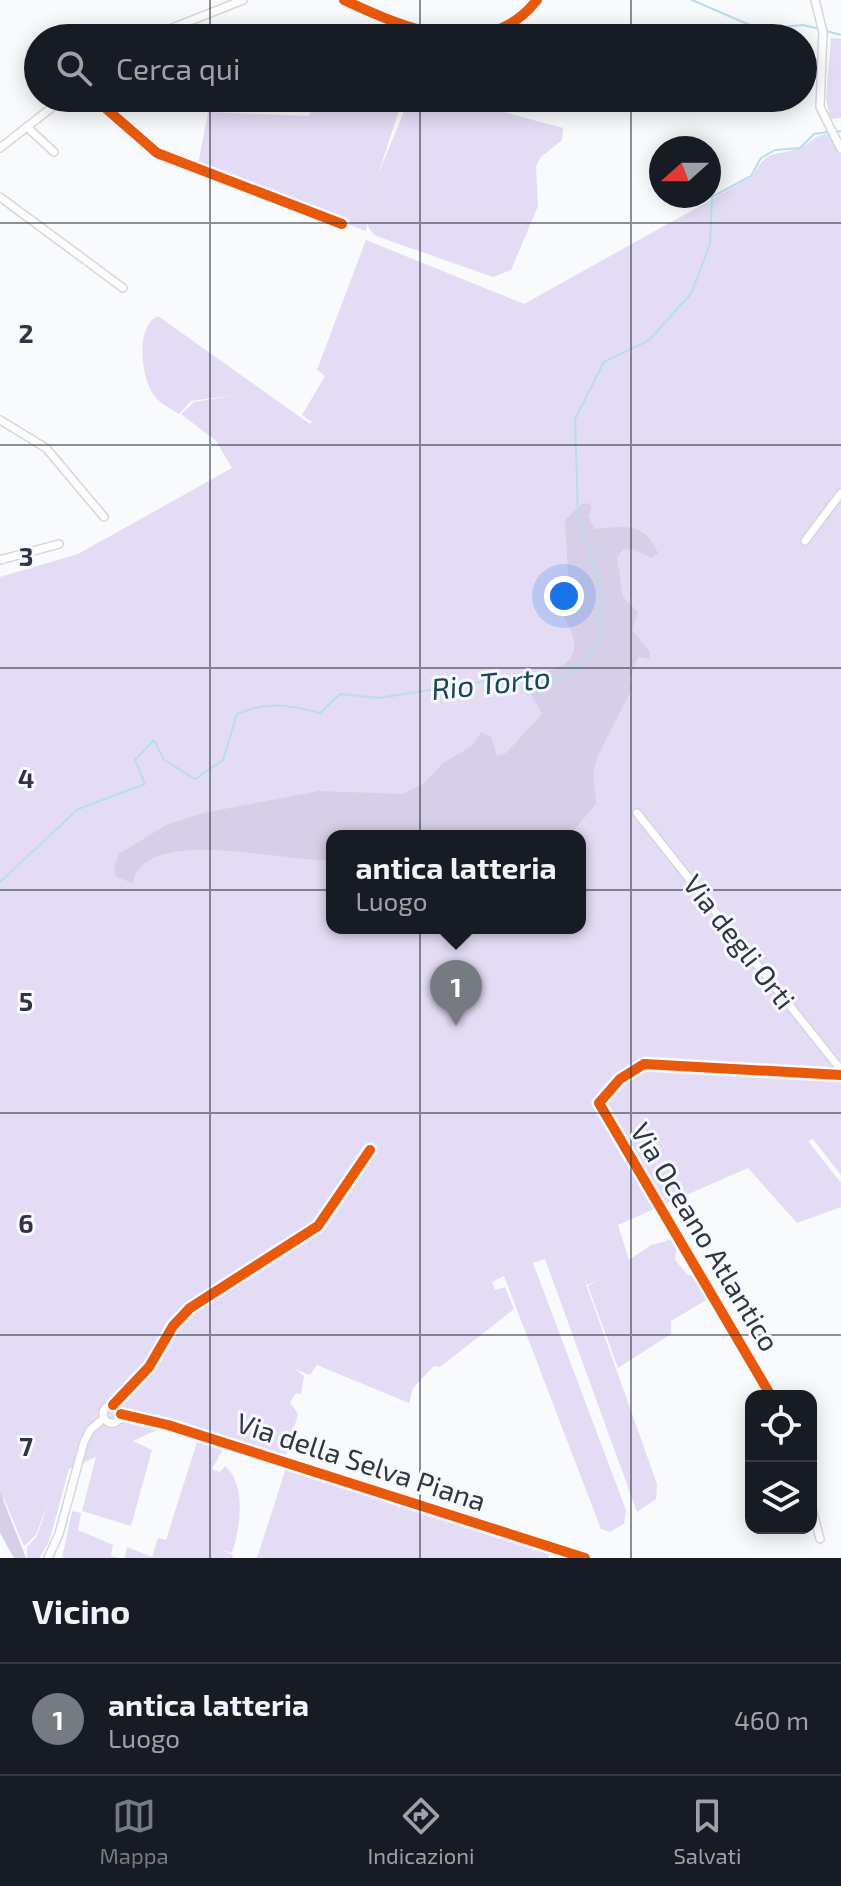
<!DOCTYPE html>
<html lang="it">
<style>
body{margin:0;font-family:"Exo 2",sans-serif;background:#242831;color:#f1f3f6}
.controls{position:absolute;right:24px;bottom:24px;display:grid;overflow:hidden;border-radius:16px;box-shadow:0 4px 20px #0003}
.controls button{width:72px;height:72px;display:grid;place-items:center;padding:0;border:0;border-bottom:2px solid #363941;background:#171b24;color:#f1f3f6;font:40px sans-serif}
.compass{position:absolute;left:649px;top:136px;width:72px;height:72px;border-radius:50%;background:#171b24;box-shadow:0 4px 20px #0003;rotate:249deg}
.you{position:absolute;left:564px;top:596px;width:28px;height:28px;margin:-20px;border:6px solid #fff;border-radius:50%;background:#1a73e8;box-shadow:0 0 0 12px #1a73e833}
.badge{display:grid;place-items:center;width:52px;height:52px;border-radius:50%;background:#767b82;color:#fff;font-size:26px;font-weight:700}
.pin{position:absolute;translate:-50% -66px;filter:drop-shadow(0 2px 4px #0008)}
.pin::after{content:'';position:absolute;top:42px;width:28px;height:24px;background:inherit;clip-path:polygon(0 0,100% 0,50% 100%)}
.popup{position:absolute;left:326px;top:830px;width:260px;height:104px;box-sizing:border-box;display:grid;place-content:center;border-radius:16px;background:#171b24;filter:drop-shadow(0 2px 6px #0005);font-size:26px;white-space:nowrap;color:#9ea1a6}
.popup b{font-size:30px;color:#f1f3f6}
.popup::after{content:'';position:absolute;left:50%;top:100%;margin-left:-16px;border:16px solid transparent;border-top-color:#171b24}
.list{margin:0;padding:0;list-style:none}
h2{display:flex;justify-content:space-between;align-items:center;height:104px;margin:0;padding:0 32px;font-size:34px}
h2 small{font-size:26px;font-weight:400;color:#9ea1a6}
.list li{display:grid;grid-template-columns:52px 1fr auto;gap:24px;align-items:center;box-sizing:border-box;height:112px;padding:0 32px;border-top:2px solid #363941}
.list b{display:block;font-size:30px;white-space:nowrap}
.list p{margin:0;font-size:26px;white-space:nowrap;color:#9ea1a6}
.list em{font-size:26px;font-style:normal;color:#9ea1a6}
.icon{flex:none;width:44px;height:44px;fill:none;stroke:currentColor;stroke-width:2;stroke-linecap:round;stroke-linejoin:round}
.map{position:relative;flex:none;width:841px;height:1558px;overflow:hidden}
.search{position:absolute;background:#171b24;box-shadow:0 4px 20px #0003;left:24px;right:24px;top:24px;height:88px;display:flex;align-items:center;gap:20px;box-sizing:border-box;padding:0 28px;border-radius:44px;color:#9ea1a6;font-size:30px}
.sheet{height:216px;background:#171b24}
nav{display:flex;justify-content:space-around;align-items:center;box-sizing:border-box;height:112px;border-top:2px solid #363941;background:#171b24;font-size:22px;color:#9ea1a6}
nav a{display:grid;justify-items:center;gap:4px}
nav .on{color:#767b82}
.map>svg:first-child{display:block}
.green{fill:#e3dcf4;fill-rule:evenodd}
.forest{fill:#d6cfe7}
.lines{fill:none;stroke-linecap:round;stroke-linejoin:round}
.stream{stroke:#b8deed;stroke-width:2}
.minor-casing{stroke:#d4d7dd;stroke-width:10}
.minor{stroke:#fefeff;stroke-width:7}
.cycleway-casing{stroke:#f6f9fe;stroke-width:15}
.cycleway{stroke:#e8590c;stroke-width:10}
.grid{fill:none;stroke:#303640;stroke-width:2;stroke-opacity:0.55}
.labels{text-anchor:middle;stroke-width:6;stroke-linejoin:round;paint-order:stroke}
.street-label{font-size:28px;fill:#303640;stroke:#f6f9fe}
.water-label{font-size:30px;font-style:italic;fill:#1a4756;stroke:#f6f9fe}
.grid-label{font-size:26px;text-anchor:middle;font-weight:bold;fill:#303640;stroke:#f6f9fe;stroke-width:6;stroke-linejoin:round;paint-order:stroke}
</style>
<div class="map">
<svg width="841" height="1558" viewBox="0 0 841 1558">
<rect width="100%" height="100%" fill="#f8fafc"/>
<g class="green">
<path d="M831 38 841 39V118L830 119 826 98Z"/>
<path d="M214 98H403L373 190 366 231 198 165 208 112 309 116 311 111 210 104Z"/>
<path d="M412 98H451L563 128 562 140 541 157 536 166 538 206 511 270 493 277 376 236C370 231 367 227 367 219 369 187 394 140 405 108Z"/>
<path d="M830 134 841 153V1175L813 1139 808 1141 841 1183V1207L797 1223 748 1168 618 1225 629 1260 651 1245 673 1239 677 1244 675 1260 688 1275 694 1276 706 1300 671 1321V1334L618 1368 588 1286 598 1280 587 1285 582 1273 657 1484 656 1499 637 1512 545 1259 533 1263 626 1510 624 1524 610 1532 601 1529 504 1276 492 1282 495 1290 505 1287 514 1309 440 1367 434 1366 413 1388 409 1403 317 1365 310 1375 295 1369 304 1376 301 1394 296 1393 290 1402 298 1414 286 1456 172 1423 133 1441 152 1450 131 1526 82 1511 96 1457 69 1469 49 1542 39 1558H27V1547L37 1536 49 1500 36 1535 24 1546 4 1499 0 1500V577L78 554 232 468 216 441 181 414 194 402 236 395 191 401 179 414C172 409 163 405 157 399 141 383 134 326 158 316L310 424 312 422 302 415 325 376 317 370 366 240 524 304 752 177C768 149 770 157 797 149 811 145 810 135 830 134ZM332 836H580V928H332Z"/>
<path d="M197 1442 223 1449 212 1469 220 1472 225 1466C247 1484 240 1530 232 1553L219 1549 233 1555 232 1558H125L127 1547 152 1557 158 1538 166 1540Z"/>
<path d="M286 1468 550 1552 548 1558H257Z"/>
<path d="M72 1511 81 1513 78 1530 113 1545 111 1556 117 1558H62Z"/>
</g>
<g class="forest">
<path d="M583 503 590 504 592 509 588 516 595 529C622 527 644 520 658 553L652 558 633 549 623 550 617 557 623 597 638 612 632 630 650 652 649 659 638 657 629 679 633 687 598 755 593 773 596 804 569 836H332V860C292 864 142 823 133 883L116 877 114 866 119 854 166 825 203 813 319 791 402 794 423 784 442 764 473 745 481 732 491 737 497 756 506 753 542 714 530 692 535 673C588 667 579 638 556 604L569 589 565 520Z"/>
<path d="M0 1492 26 1558H14L0 1533Z"/>
</g>
<g class="lines">
<g class="stream">
<path d="M692 0 759 29 803 25 820 29"/>
<path d="M826 31 841 35"/>
<path d="M834 132 841 131"/>
<path d="M0 882 78 809 145 784 135 760 154 740 164 760 195 779 223 760 237 714C267 701 289 705 320 713L340 694 379 698 504 678 541 680 568 676 601 642 600 587 578 515 575 419 604 362 649 340 691 294 710 244 712 197 751 176 761 158 775 150 800 148 814 134 828 132"/>
</g>
<defs>
<g id="minor">
<path d="M344 0C404 28 486 65 537 0"/>
<path d="M815 0 823 32 820 107 841 149"/>
<path d="M147 38 243 0"/>
<path d="M94 98 157 153 342 224"/>
<path d="M27 127 54 152"/>
<path d="M0 148 64 98"/>
<path d="M0 197 123 288"/>
<path d="M0 420 46 448 104 517"/>
<path d="M805 541 841 493"/>
<path d="M0 560 59 544"/>
<path d="M637 813 841 1070"/>
<path d="M771 1396 599 1103 620 1079 644 1064 841 1075"/>
<circle cx="112" cy="1414" r="9"/>
<path d="M113 1405 149 1367 173 1326 190 1308 318 1226 370 1150"/>
<path d="M121 1414 168 1425 585 1558"/>
<path d="M811 1505 820 1539"/>
<path d="M48 1558 59 1534 84 1442 90 1430 103 1419"/>
</g>
</defs>
<use href="#minor" class="minor-casing"/>
<use href="#minor" class="minor"/>
<defs>
<g id="cycleway">
<path d="M344 0C404 28 486 65 537 0"/>
<path d="M94 98 157 153 342 224"/>
<path d="M771 1396 599 1103 620 1079 644 1064 841 1075"/>
<path d="M113 1405 149 1367 173 1326 190 1308 318 1226 370 1150"/>
<path d="M121 1414 168 1425 585 1558"/>
</g>
</defs>
<use href="#cycleway" class="cycleway-casing"/>
<use href="#cycleway" class="cycleway"/>
</g>
<path class="grid" d="M210 0V38M420 0V38M631 0V38M210 98V1558M420 98V1558M631 98V1558M0 223H841M0 445H841M0 668H841M0 890H841M0 1113H841M0 1335H841"/>
<g class="labels">
<g class="street-label">
<text transform="translate(739 942) rotate(52)" y="10">Via degli Orti</text>
<text transform="translate(705 1237) rotate(59)" y="10">Via Oceano Atlantico</text>
<text transform="translate(361 1462) rotate(18)" y="10">Via della Selva Piana</text>
</g>
<g class="water-label">
<text transform="translate(491 684) rotate(-6)" y="10">Rio Torto</text>
</g>
</g>
<g class="grid-label">
<text x="26" y="343">2</text>
<text x="26" y="566">3</text>
<text x="26" y="788">4</text>
<text x="26" y="1011">5</text>
<text x="26" y="1233">6</text>
<text x="26" y="1456">7</text>
</g>
</svg>
<div class="controls">
<button><svg class="icon" aria-label="locate" viewBox="0 0 24 24"><circle cx="12" cy="12" r="6"/><path d="M12 2v4M12 18v4M2 12h4M18 12h4"/></svg></button>
<button><svg class="icon" aria-label="layers" viewBox="0 0 24 24"><path d="M12 4l9 5-9 5-9-5zM3 14l9 5 9-5"/></svg></button>
</div>
<svg class="compass" viewBox="-18 -18 36 36"><path d="M0-13l5 13h-10z" fill="#e53935"/><path d="M0 13l5-13h-10z" fill="#9ea1a6"/></svg>
<div class="you"></div>
<div class="pin badge" style="left:456px;top:1026px">1</div>
<div class="popup"><b>antica latteria</b>Luogo</div>
<div class="search"><svg class="icon" aria-label="search" viewBox="0 0 24 24"><circle cx="10" cy="10" r="6"/><path d="M15 15l6 6"/></svg>Cerca qui</div>
</div>
<section class="sheet">
<h2>Vicino<small></small></h2>
<ul class="list">
<li><span class="badge">1</span><div><b>antica latteria</b><p>Luogo</p></div><em>460 m</em></li>
</ul>
</section>
<nav>
<a class="on"><svg class="icon" aria-label="map" viewBox="0 0 24 24"><path d="M3 6l6-2 6 2 6-2v14l-6 2-6-2-6 2zM9 4v14M15 6v14"/></svg>Mappa</a>
<a><svg class="icon" aria-label="directions" viewBox="0 0 24 24"><path d="M12 3l9 9-9 9-9-9zM9 14v-3h6M13 9l2 2-2 2"/></svg>Indicazioni</a>
<a><svg class="icon" aria-label="saved" viewBox="0 0 24 24"><path d="M7 4h10v16l-5-4-5 4z"/></svg>Salvati</a>
</nav>
